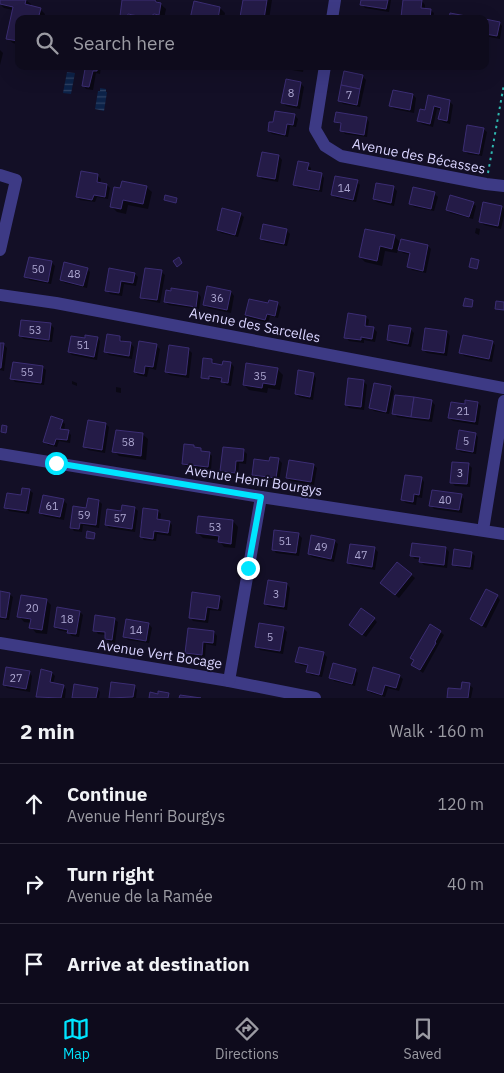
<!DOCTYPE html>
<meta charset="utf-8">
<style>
body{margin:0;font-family:"IBM Plex Sans",sans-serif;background:#1c1929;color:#f1f3f6}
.stop{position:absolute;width:15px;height:15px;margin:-11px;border:4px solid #00e5ff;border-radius:50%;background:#fff}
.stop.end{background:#00e5ff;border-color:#fff;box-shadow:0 1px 5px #0008}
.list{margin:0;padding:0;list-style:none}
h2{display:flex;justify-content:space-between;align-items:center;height:65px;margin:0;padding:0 20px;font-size:21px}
h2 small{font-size:16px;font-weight:400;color:#9b9ba3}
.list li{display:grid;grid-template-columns:32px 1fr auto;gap:15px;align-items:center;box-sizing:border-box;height:80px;padding:0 20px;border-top:1px solid #2e2b3b}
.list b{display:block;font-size:19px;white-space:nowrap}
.list p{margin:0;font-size:16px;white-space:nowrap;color:#9b9ba3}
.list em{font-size:16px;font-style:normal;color:#9b9ba3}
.icon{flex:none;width:28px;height:28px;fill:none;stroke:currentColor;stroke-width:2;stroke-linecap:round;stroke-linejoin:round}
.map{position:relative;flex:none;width:504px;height:698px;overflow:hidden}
.search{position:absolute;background:#0e0b1c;box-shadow:0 5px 20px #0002;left:15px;right:15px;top:15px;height:55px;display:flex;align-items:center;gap:12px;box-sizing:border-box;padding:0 18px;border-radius:10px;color:#9b9ba3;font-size:19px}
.sheet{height:305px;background:#0e0b1c}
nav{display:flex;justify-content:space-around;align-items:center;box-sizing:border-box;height:70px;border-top:1px solid #2e2b3b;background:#0e0b1c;font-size:14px;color:#9b9ba3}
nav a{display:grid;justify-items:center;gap:2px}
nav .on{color:#00e5ff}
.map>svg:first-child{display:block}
.water{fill:url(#water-rules)}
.shadow{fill:#0007}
.building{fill:#241b47;stroke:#3b2d73}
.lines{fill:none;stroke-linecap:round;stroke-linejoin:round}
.path{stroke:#2fb8b0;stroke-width:2;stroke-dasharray:2.5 4;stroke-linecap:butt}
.street{stroke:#3d3a85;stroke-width:12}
.route{stroke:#00e5ff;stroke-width:6}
.labels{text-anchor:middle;stroke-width:4;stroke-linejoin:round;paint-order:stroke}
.number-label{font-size:11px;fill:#aca6d1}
.street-label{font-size:14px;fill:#d9d4ff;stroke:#130f26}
</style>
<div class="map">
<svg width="504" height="698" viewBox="0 0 504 698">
<defs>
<pattern id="water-rules" width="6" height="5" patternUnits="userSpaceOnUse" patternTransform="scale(1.25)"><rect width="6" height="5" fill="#0c2248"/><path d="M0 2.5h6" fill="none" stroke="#2f4163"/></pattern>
</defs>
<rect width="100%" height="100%" fill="#130f26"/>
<g class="water">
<path d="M67 72 75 73 71 94 63 93Z"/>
<path d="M100 88 106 89V92H107L104 111 95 109 98 91H100Z"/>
</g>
<g class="shadow">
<path d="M0 0H26L31 4 30 7 40 9 45 14 44 19H19V45L13 43 7 38 13 10 4 8 0 4Z"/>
<path d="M128 0H156L166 9 164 19H124L121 15Z"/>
<path d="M244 0H272L269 19H243Z"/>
<path d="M362 0H391L389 12 365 8 362 4Z"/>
<path d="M404 0 422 1 425 5V9L430 10 434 13 433 19H404L402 17Z"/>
<path d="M220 8 225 13 224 19H191Z"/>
<path d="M485 20 499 23 502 26 500 39 485 36Z"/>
<path d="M0 50 3 53 0 65Z"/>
<path d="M83 66H101L100 74 96 73 93 90 86 89 83 85 86 71Z"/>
<path d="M289 66H304L303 72 292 70Z"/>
<path d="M362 76 366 80 360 107 343 104 339 100Z"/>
<path d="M301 84 304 87 300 109 286 106 283 103Z"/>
<path d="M413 95 416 98 414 113 394 109 391 106Z"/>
<path d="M429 96 449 101 453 105 450 124 443 122 439 119 441 110 437 109 433 127 422 124 418 121 425 112Z"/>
<path d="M294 115 298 119 296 127 290 126 288 137 272 134 269 131Z"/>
<path d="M366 118 369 122 367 137 345 134 342 130V125L336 122Z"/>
<path d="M483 129 487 132 482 156 468 154 464 150Z"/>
<path d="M279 156 282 160 278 182 262 179 259 175Z"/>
<path d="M308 165 311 168V172L321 174 324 178 322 192 298 188 295 184Z"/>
<path d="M97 175 101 179 100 184 107 185 110 188 108 199 97 197 95 202 80 200 77 196Z"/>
<path d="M357 182 360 185 356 202 336 198 333 195Z"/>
<path d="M146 187 152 192 148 209 128 205 126 214 117 212 112 207 115 189Z"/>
<path d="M394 188 397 191 394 206 377 202 374 199Z"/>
<path d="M434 193 438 197 434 211 414 207 410 203Z"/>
<path d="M473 203 476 206 473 219 450 213 447 209Z"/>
<path d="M502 207 504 209V216L501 229 484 225 481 222Z"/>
<path d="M240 214 244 217 238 237 221 233 218 230Z"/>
<path d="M476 228 480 229 479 235 475 233Z"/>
<path d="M286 230 290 234 287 246 265 242 261 239Z"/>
<path d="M394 236 401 243 428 246 431 249 426 273 412 270 409 267 411 255 403 253 398 248 397 253 385 251 382 266 365 262 360 257Z"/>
<path d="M51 262 55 266 51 284 29 280 26 276Z"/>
<path d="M87 269 90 272 87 288 65 283 61 280Z"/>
<path d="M110 270 135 274 138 277 136 286 124 284 122 296 110 294 107 290Z"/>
<path d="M161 272 165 275 160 303 145 300 141 297Z"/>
<path d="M208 288 231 292 234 296 231 313 208 308 204 305Z"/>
<path d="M172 290 198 293 201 297 199 309 169 305 165 302Z"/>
<path d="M277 303 281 307 278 318 270 316 268 323 249 318 246 315 269 305Z"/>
<path d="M366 317 369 320 368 327 373 328 377 332 375 342 364 340V343L349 341 346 337Z"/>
<path d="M22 321 51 325 54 328 52 342 24 339 20 336Z"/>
<path d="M410 329 414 333 411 347 391 343 388 340Z"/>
<path d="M447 332 450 336 447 356 427 353 423 350Z"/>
<path d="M120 337 123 342 130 343 134 347 132 359 109 355 106 352Z"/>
<path d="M97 338 100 341 97 360 72 355 69 352 86 339Z"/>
<path d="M492 342 495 345 492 362 464 356 461 352Z"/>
<path d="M0 344H3L7 348 4 371 0 370Z"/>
<path d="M156 346 160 349 156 370 149 368 147 377 138 375 135 372Z"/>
<path d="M170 347 189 350 192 353 189 378 170 375 166 372Z"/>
<path d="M212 360 215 364 223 366 231 363 234 367 231 386 226 385 223 380 204 377V379L202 377Z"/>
<path d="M42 367 46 370 44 385 15 382 12 378Z"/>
<path d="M277 369 283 375 280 390 268 388 267 393 249 390 244 385Z"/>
<path d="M313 374 316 378 313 400 299 397 296 394Z"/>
<path d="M72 381 77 383V386L72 384Z"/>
<path d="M364 382 367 385 364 410 349 408 346 405Z"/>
<path d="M375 384 391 387 394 391 389 414 374 411 370 408Z"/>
<path d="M116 387 121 388V393L116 392Z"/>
<path d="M431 401 435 405 432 422 397 417 394 413Z"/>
<path d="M478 403 481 406 478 425 453 421 449 418 466 406Z"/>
<path d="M62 421 65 424 64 431 68 432 71 435 70 443 59 441 57 447 48 445 44 441Z"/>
<path d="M89 421 106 424 109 427 105 453 88 450 85 447Z"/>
<path d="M142 434 148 439 146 460 119 456 114 451Z"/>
<path d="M475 434 478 437 476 454 461 452 457 449Z"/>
<path d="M193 446 203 452 209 453 212 456 211 470 187 467 183 464Z"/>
<path d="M243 450 247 454 246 464 239 463 238 476 225 474 221 471Z"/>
<path d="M278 459 282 463 279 481 257 478 253 475Z"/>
<path d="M313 465 317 468 314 485 291 481 287 478Z"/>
<path d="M469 465 472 468 470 487 455 486 451 482Z"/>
<path d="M421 478 424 482 422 498 417 497 416 505 406 503 403 500Z"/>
<path d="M29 490 33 493 29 514 9 511 6 507 22 497Z"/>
<path d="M461 496 464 499 462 513 434 509 431 505Z"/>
<path d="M63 500 67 504 64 520 44 516 40 513Z"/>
<path d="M99 501 102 504 99 528 83 525 82 532 74 531 71 527 87 509Z"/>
<path d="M135 508 138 511 135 532 109 528 106 525 122 512Z"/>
<path d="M158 511 161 514 160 521 169 522 172 525 171 536 157 534 156 541 144 540 141 536Z"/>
<path d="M233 521 238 527 235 548 224 547 219 540 203 538 198 533Z"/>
<path d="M298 534 302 538 299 556 276 553 273 549Z"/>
<path d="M334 541 338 544 334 562 312 557 309 554Z"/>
<path d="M446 548 449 552 447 568 424 565 421 562V559H415L411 555Z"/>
<path d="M375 549 378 552 375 570 352 566 348 563Z"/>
<path d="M472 553 475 556 473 570 457 567 453 564Z"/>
<path d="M397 564 415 578 399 598 385 586Z"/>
<path d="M287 584 290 588 287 610 269 607 265 604Z"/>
<path d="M0 592 9 594 13 597 9 620 0 619Z"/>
<path d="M497 596 500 600 486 628 475 623 471 619Z"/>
<path d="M219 597 223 601 221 611 210 610 208 623 193 621 190 617Z"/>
<path d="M46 600 51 605 47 634 36 633 31 627 32 623 24 622 19 616Z"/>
<path d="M80 612 83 615 79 637 72 636 68 632 58 630 55 627Z"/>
<path d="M114 619 118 622 115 643 109 642 106 639V635L98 634 95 630Z"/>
<path d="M374 619 377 622 366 637 353 628Z"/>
<path d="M149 624 152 628 149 643 128 640 124 636Z"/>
<path d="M283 628 287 632 283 654 260 650 257 646Z"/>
<path d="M214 632 217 636 216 646 206 644 205 657 190 656 186 652Z"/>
<path d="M440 632 444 635 423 673 412 665Z"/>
<path d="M323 653 327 657 322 677 311 675 308 672 309 667 300 665 297 662Z"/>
<path d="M355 670 358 673 355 686 334 681 331 677Z"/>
<path d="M29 672 32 676 30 692 7 688 4 684Z"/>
<path d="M52 673 55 676 53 684 63 686 66 689 65 698H39L37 696Z"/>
<path d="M399 676 403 679 399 691 388 688 385 697 371 693 368 690Z"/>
<path d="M112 684 134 686 137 690 136 698H110Z"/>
<path d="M469 685 473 688 471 698H448Z"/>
<path d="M97 689 100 692 99 698H73Z"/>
</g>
<g class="building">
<path d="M0 0H26L25 4 41 8 38 19H19L18 41 6 39 13 7 0 4Z"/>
<path d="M122 0H155L156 2 161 3 159 15 154 14 148 18 128 14 127 17 120 16Z"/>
<path d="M243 0H267L264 19H243L240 17Z"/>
<path d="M361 0H388L386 9 360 5Z"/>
<path d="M403 0H422L421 8 431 9 430 19 401 17Z"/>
<path d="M194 1 220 7 218 19H190Z"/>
<path d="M450 13 471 17 470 19H449Z"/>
<path d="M485 19 500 22 497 36 485 34Z"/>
<path d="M81 66H98L97 71H93L89 87 82 86 85 69 81 68Z"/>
<path d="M344 71 363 75 360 89 341 85Z"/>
<path d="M286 79 301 82 297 106 281 103Z"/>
<path d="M341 85 360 89 357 105 338 101Z"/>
<path d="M393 90 413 94 410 110 389 106Z"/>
<path d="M428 95 450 100 447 121 438 119 441 108 434 106 430 124 417 121 420 109 425 110Z"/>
<path d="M275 111 295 114 293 125 287 124 285 135 268 131 269 122H273Z"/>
<path d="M336 112 367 117 364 135 340 131 341 123 334 122Z"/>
<path d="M467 125 484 128 479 154 463 151Z"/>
<path d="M262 152 279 155 275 179 257 176Z"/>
<path d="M298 161 309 163 307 170 322 173 319 190 293 185Z"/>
<path d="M81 171 98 174 97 182 107 184 105 197 94 195 92 200 76 197Z"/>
<path d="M335 176 358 180 353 200 331 195Z"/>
<path d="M122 181 147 186 143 204 123 200 121 209 110 207 114 187 120 188Z"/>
<path d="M376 183 394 186 391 203 373 199Z"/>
<path d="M413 187 435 192 431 209 409 204Z"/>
<path d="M165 195 177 198 176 203 164 200Z"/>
<path d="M450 195 474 202 469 217 446 210Z"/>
<path d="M483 202 502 206 498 226 479 222Z"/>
<path d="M222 208 241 213 235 235 217 230Z"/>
<path d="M263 224 287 229 284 244 260 239Z"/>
<path d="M365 229 395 235 392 249 380 246 377 261 359 257Z"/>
<path d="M401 239 428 245 423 271 407 267 410 253 398 250Z"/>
<path d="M29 257 52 261 48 282 24 277Z"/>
<path d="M179 257 182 263 177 267 173 261Z"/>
<path d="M471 258 479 260 477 269 469 267Z"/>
<path d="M64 262 88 268 83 286 60 280Z"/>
<path d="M109 268 135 273 133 283 121 281 119 293 105 291Z"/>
<path d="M145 268 162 270 157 300 140 298Z"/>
<path d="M207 286 231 291 227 310 203 305Z"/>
<path d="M171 288 198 292 196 307 164 302 166 290 171 291Z"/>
<path d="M465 298 473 300 472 307 463 306Z"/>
<path d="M249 299 268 303 269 300 278 302 275 316 267 314 265 320 245 315Z"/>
<path d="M496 301 504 302V310L495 309Z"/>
<path d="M348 313 366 316 365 326 374 327 372 339 361 337V340L344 338Z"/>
<path d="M21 320 51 323 49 340 19 336Z"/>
<path d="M389 325 411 328 408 344 387 340Z"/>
<path d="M425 328 447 331 444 353 422 350Z"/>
<path d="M107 334 120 336V341L131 342 129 356 104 352Z"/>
<path d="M85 335 98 337 94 357 68 352 71 336 85 338Z"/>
<path d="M463 335 493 341 489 359 459 353Z"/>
<path d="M139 341 157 344 153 367 145 366 144 374 134 372Z"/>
<path d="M0 343H4L1 368H0Z"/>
<path d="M169 345 189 348 186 375 165 372Z"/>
<path d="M203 358 212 359V363L222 365 223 361 231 362 228 383 221 382 222 378 209 376V379L201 378Z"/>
<path d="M13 362 43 366 41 383 10 379Z"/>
<path d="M246 363 278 368 275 385 263 383 262 388 243 385Z"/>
<path d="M298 370 314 373 310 397 295 394Z"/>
<path d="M348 378 364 380 361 407 345 405Z"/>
<path d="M374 383 391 386 386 412 369 408Z"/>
<path d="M395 395 414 397 411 417 392 414Z"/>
<path d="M414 397 432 400 429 419 411 417Z"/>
<path d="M465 400 478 402 475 422 448 418 451 402 465 404Z"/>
<path d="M51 416 63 420 60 429 69 430 67 440 56 439 54 445 43 442Z"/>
<path d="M88 420 106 423 102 450 83 447Z"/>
<path d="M2 425 7 426 6 433 1 432Z"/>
<path d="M116 430 143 433 141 456 112 452Z"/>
<path d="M459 430 476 433 473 452 456 449Z"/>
<path d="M184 444 194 445V447L201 448V451L210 452 208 467 182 464Z"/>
<path d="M223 447 244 449 243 461H236L235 473 220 471Z"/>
<path d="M270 457 279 458 276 478 252 475 254 459 269 461Z"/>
<path d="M289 460 314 464 311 482 286 478Z"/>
<path d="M452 462 469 463 467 484 450 483Z"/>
<path d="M405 475 422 477 419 495 414 494 413 502 401 500Z"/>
<path d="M22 488 30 489 26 511 4 508 7 493 21 495Z"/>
<path d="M432 490 462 494 459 510 429 506Z"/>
<path d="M43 495 64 499 60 517 39 513Z"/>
<path d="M88 498 99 500 96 525 80 523 79 529 70 528 73 506 86 508Z"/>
<path d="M122 505 135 507 132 529 105 525 107 509 121 511Z"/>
<path d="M143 508 158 510 157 519 170 521 168 533 154 531 153 539 140 537Z"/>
<path d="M198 516 233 520 231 544 218 542 219 536 196 533Z"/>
<path d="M274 530 299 533 296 553 272 550Z"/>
<path d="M87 531 95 533 94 539 86 538Z"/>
<path d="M311 535 335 540 331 559 308 554Z"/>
<path d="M412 543 446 547 444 565 419 562 420 557 410 556Z"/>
<path d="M350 544 375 547 372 567 347 563Z"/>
<path d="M454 549 472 552 470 567 452 565Z"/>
<path d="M397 562 412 574 395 595 380 583Z"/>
<path d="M268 580 287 583 284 607 264 604Z"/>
<path d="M486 589 498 595 482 626 470 619Z"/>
<path d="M0 591 10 593 6 618 0 617Z"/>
<path d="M192 592 220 596 218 609 207 607 205 620 189 618Z"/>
<path d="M21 595 47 599 42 630 29 628 31 619 17 617Z"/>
<path d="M57 607 80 611 76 634 67 633 68 630 54 627Z"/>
<path d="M361 608 375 618 362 635 349 625Z"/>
<path d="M95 615 115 618 112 640 105 639V632L93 631Z"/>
<path d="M126 619 149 623 146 641 123 637Z"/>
<path d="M259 623 284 627 280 651 255 647Z"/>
<path d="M430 624 441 631 435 642 436 643 420 670 411 665 414 660 410 658Z"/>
<path d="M188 628 214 631 213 643 203 642 202 655 185 653Z"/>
<path d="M299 647 324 652 319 675 306 672 308 665 295 662Z"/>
<path d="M333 663 356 669 352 684 329 678Z"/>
<path d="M6 667 30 671 26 689 3 685Z"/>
<path d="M373 667 400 675 396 688 385 685 382 695 367 690Z"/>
<path d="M41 669 52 672 50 682 64 685 61 698 36 697Z"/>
<path d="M111 682 135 685 133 697 109 698Z"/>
<path d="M462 682 470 683 468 698H447L448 688 461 689Z"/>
<path d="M74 684 98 688 96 698H72Z"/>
<path d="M158 691 169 693 168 698H149L150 692 158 694Z"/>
<path d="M180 695 201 698H179Z"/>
</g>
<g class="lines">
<path class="path" d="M488 173 504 84"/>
<g class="street">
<path d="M332 19 335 0"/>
<path d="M325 66 315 129 325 146 341 156 486 184 504 186"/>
<path d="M0 175 16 180 0 250"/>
<path d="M0 295 56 303 504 388"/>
<path d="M0 454 261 497 504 534"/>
<path d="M483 530 504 401"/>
<path d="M0 643 229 681 315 698"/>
<path d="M229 681 261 497"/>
</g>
</g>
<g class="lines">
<path class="route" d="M56 463 261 497 248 568"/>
</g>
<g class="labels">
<g class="number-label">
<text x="291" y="97">8</text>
<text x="349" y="99">7</text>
<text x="344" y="192">14</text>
<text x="38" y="273">50</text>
<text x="74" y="278">48</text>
<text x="217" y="302">36</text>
<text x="35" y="334">53</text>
<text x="83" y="349">51</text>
<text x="27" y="376">55</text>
<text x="260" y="380">35</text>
<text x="463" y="415">21</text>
<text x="466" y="445">5</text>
<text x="128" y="446">58</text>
<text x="460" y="477">3</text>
<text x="445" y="504">40</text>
<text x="52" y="510">61</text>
<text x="84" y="519">59</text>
<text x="120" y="522">57</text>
<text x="215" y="531">53</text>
<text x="285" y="545">51</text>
<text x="321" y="551">49</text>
<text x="361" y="559">47</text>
<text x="276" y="598">3</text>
<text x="32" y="612">20</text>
<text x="67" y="623">18</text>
<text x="136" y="634">14</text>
<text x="270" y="641">5</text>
<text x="16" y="682">27</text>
</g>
<g class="street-label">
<text transform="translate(419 156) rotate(11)" y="5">Avenue des Bécasses</text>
<text transform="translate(255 325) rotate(11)" y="5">Avenue des Sarcelles</text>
<text transform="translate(254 480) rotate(9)" y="5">Avenue Henri Bourgys</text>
<text transform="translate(160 654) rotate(9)" y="5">Avenue Vert Bocage</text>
</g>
</g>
</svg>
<div class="stop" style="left:56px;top:463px"></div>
<div class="stop end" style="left:248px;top:568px"></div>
<div class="search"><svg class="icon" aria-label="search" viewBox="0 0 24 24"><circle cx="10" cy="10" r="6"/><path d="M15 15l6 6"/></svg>Search here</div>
</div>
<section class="sheet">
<h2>2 min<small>Walk · 160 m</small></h2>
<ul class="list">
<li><svg class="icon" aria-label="ahead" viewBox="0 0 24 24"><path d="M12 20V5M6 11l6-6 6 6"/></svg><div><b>Continue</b><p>Avenue Henri Bourgys</p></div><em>120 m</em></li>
<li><svg class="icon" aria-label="right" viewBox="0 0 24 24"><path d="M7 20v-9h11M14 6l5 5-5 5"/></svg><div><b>Turn right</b><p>Avenue de la Ramée</p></div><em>40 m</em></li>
<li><svg class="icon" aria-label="arrive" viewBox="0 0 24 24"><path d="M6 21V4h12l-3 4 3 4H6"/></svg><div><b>Arrive at destination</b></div></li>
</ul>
</section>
<nav>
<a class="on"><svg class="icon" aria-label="map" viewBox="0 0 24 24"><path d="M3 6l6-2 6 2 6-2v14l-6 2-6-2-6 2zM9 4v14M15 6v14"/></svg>Map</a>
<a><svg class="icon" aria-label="directions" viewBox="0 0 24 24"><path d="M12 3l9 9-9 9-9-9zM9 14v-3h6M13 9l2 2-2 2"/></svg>Directions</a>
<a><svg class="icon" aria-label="saved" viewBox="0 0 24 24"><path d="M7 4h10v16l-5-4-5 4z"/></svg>Saved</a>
</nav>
